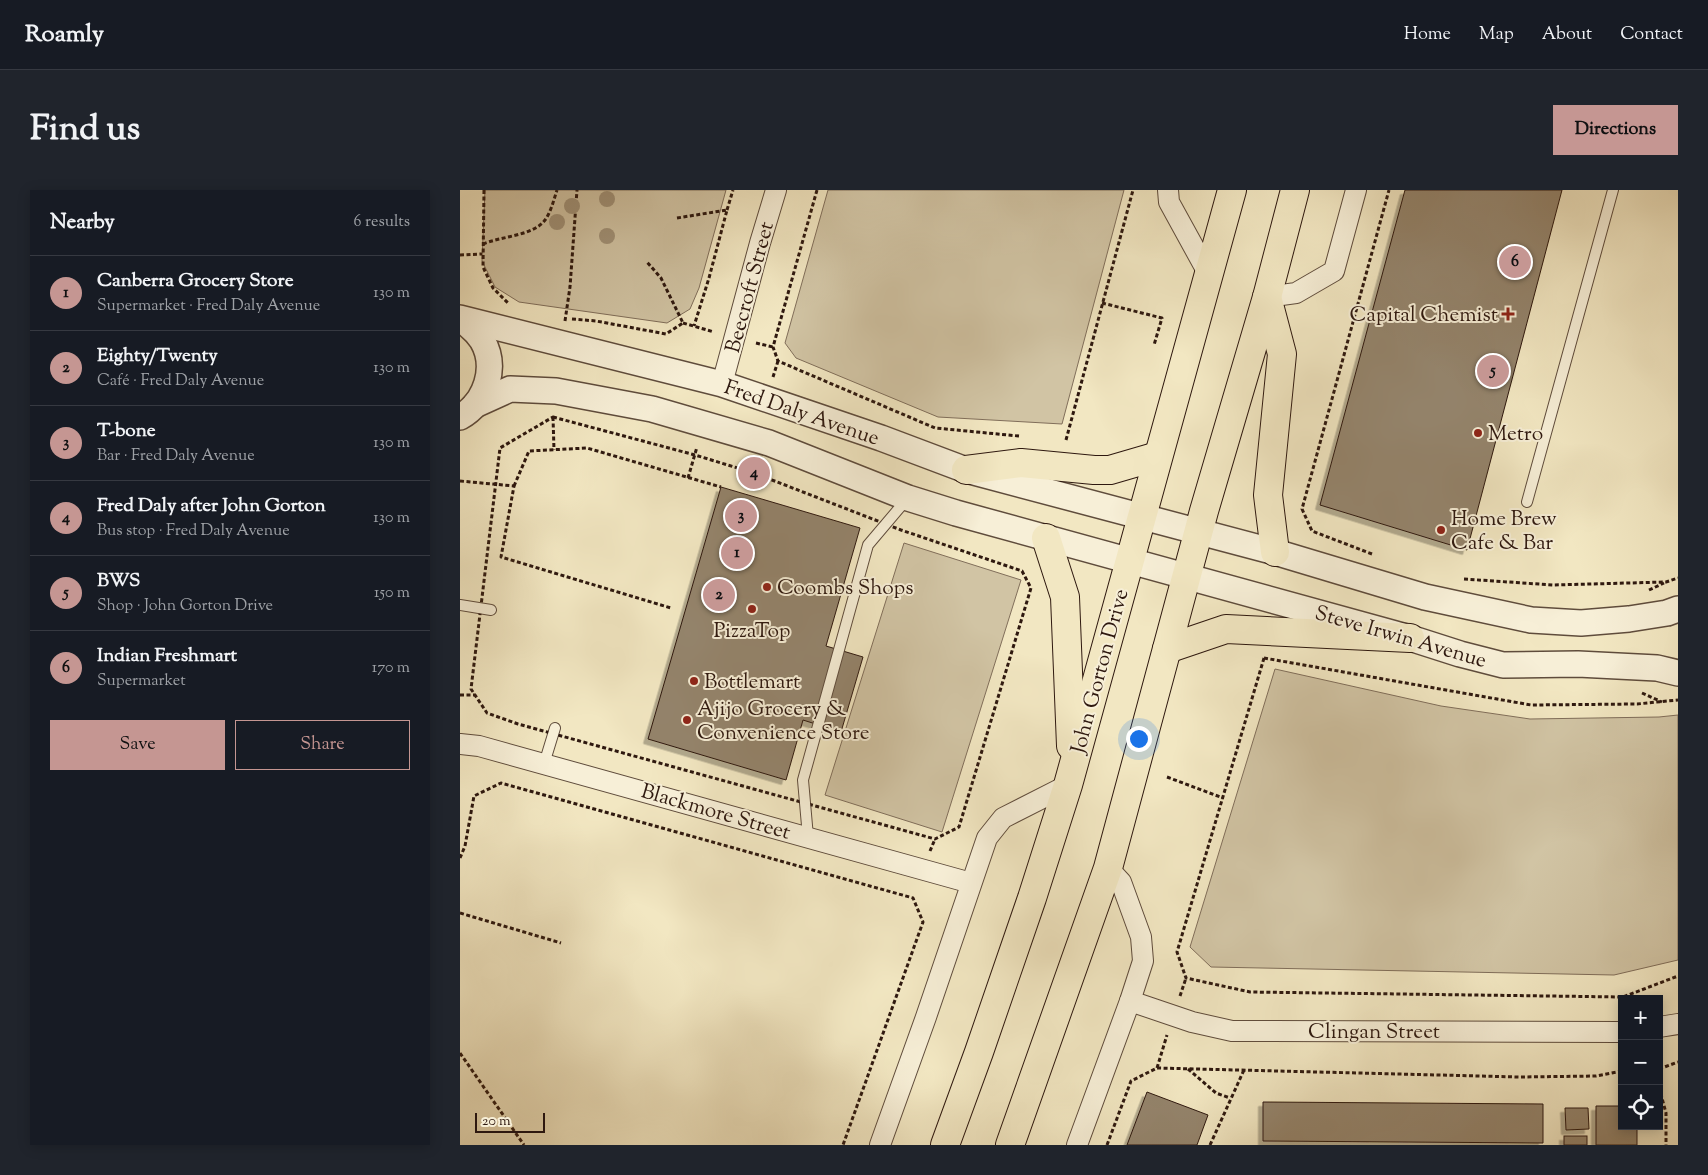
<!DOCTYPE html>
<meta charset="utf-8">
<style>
body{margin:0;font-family:"Sorts Mill Goudy",serif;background:#20242c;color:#f1f3f6}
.controls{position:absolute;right:15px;bottom:15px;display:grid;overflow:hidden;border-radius:0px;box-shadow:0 2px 12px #0003}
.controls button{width:45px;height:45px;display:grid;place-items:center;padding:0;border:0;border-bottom:1px solid #363941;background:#171b24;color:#f1f3f6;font:25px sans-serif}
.scale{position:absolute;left:15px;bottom:12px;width:70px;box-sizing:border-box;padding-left:5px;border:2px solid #2e180f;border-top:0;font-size:14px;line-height:18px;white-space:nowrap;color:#2e180f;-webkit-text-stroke:4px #f7efd7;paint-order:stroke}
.you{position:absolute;left:678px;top:548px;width:18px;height:18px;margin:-12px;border:4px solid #fff;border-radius:50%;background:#1a73e8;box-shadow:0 0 0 8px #1a73e833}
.badge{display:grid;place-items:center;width:32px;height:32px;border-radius:50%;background:#c59692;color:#111;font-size:16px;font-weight:700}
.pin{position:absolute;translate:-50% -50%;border:2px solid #fff;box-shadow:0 1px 5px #0006}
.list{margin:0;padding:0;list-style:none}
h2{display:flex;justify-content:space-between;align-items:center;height:65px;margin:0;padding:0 20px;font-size:21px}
h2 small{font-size:16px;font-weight:400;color:#9ea1a6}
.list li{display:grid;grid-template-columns:32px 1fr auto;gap:15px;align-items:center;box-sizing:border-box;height:75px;padding:0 20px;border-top:1px solid #363941}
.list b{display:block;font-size:19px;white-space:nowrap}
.list p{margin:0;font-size:16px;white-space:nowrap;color:#9ea1a6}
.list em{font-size:16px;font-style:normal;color:#9ea1a6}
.actions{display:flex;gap:10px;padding:15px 20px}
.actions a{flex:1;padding:11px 0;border:1px solid #c59692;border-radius:0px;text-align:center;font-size:18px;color:#c59692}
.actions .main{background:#c59692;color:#111}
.icon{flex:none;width:28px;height:28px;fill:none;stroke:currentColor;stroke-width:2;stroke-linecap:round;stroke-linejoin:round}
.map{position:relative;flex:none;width:1218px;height:955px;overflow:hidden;border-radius:0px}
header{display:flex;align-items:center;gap:30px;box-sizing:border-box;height:70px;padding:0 25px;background:#171b24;border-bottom:1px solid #363941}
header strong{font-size:24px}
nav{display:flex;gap:28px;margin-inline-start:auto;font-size:18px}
.intro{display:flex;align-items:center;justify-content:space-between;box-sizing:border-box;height:120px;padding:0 30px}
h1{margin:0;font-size:35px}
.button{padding:12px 22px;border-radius:0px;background:#c59692;color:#111;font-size:18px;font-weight:700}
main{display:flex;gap:30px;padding:0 30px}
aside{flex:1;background:#171b24;border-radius:0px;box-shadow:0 2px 12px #0003}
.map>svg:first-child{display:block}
.green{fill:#d1c4a4;stroke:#806e5a}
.building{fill:#94846c;stroke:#2e180f;filter:url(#shadow)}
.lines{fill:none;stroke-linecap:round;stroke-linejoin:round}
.service-casing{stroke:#5f4c3c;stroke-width:12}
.minor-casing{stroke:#5f4c3c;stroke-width:22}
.tertiary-casing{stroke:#5f4c3c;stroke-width:28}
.primary-casing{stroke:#2e180f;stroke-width:30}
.path{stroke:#2e180f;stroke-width:3;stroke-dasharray:4 2.5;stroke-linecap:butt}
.service{stroke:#f7efd7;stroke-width:10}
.minor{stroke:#f7efd7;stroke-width:20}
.tertiary{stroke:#f7efd7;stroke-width:25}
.primary{stroke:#f2e7c2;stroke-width:28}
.tree{fill:#a19278}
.poi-dot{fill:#8f2418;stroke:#f7efd7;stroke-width:2}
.labels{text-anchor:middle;stroke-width:4;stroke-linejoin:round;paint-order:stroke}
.street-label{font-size:21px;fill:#2e180f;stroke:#f7efd7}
.poi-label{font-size:21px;fill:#2e180f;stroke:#f7efd7;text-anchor:start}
</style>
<header>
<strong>Roamly</strong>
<nav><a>Home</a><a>Map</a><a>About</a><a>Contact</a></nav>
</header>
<div class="intro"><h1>Find us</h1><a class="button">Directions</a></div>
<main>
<aside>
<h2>Nearby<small>6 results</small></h2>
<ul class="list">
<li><span class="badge">1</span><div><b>Canberra Grocery Store</b><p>Supermarket · Fred Daly Avenue</p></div><em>130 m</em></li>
<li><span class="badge">2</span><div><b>Eighty/Twenty</b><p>Café · Fred Daly Avenue</p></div><em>130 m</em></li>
<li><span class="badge">3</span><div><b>T-bone</b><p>Bar · Fred Daly Avenue</p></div><em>130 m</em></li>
<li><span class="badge">4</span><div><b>Fred Daly after John Gorton</b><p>Bus stop · Fred Daly Avenue</p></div><em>130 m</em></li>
<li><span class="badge">5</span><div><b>BWS</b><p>Shop · John Gorton Drive</p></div><em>150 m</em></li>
<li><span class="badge">6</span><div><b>Indian Freshmart</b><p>Supermarket</p></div><em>170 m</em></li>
</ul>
<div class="actions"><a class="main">Save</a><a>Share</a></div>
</aside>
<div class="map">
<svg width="1218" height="955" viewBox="0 0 1218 955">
<defs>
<filter id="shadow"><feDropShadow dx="-4.5" dy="4.5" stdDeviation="0" flood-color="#0004"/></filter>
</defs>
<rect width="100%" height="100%" fill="#f2e7c2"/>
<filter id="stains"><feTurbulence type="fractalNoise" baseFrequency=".004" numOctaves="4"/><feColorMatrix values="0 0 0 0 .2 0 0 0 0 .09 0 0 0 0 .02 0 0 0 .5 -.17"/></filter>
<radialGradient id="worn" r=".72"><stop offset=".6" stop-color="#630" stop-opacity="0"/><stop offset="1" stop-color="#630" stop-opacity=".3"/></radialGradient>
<g class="green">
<path d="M25 0H266L239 98 230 119 207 133 59 112 35 97 22 71Z"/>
<path d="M368 0H664L602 234 478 227 336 168 325 153Z"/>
<path d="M444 353 561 390 482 642 365 605Z"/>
<path d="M815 479 981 516 1070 529 1199 527 1218 525V770L1154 785 751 777 730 757Z"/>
</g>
<g class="building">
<path d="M945 0H1102L1007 360 860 315Z"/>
<path d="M261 297 400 338 366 456 403 467 381 542 343 530 326 590 188 549Z"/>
<path d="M687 902 748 925 737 955H667Z"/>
<path d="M803 912 1083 914V953L803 951Z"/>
<path d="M1136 916H1162V936H1177V955H1136Z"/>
<path d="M1105 918H1128L1129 939 1106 940Z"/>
<rect x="1104" y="946" width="23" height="9"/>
</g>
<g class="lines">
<defs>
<g id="service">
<path d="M1067 312 1153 0"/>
<path d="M0 415 31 420"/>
<path d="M84 574 95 538"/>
<path d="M348 647 343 590 408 355 447 309"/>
</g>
<g id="minor">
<path d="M708 0 709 12 748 83"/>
<path d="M807 107 836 103 874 81 896 0"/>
<path d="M262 194 300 53 316 0"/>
<path d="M0 554 19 556 511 693"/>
<path d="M670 811 732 832 772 841 1162 842"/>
<path d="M1199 837 1218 834"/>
<path d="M420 955 466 827 527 648 543 628 608 595"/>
<path d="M617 955 670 811 683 771 681 747 661 692 648 678"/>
</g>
<g id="tertiary">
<path d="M0 128 262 194 421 248 506 280 815 362 965 407 1071 430 1121 433 1169 429 1207 423 1218 419"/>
<path d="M0 129C9 135 16 141 22 150 38 177 26 213 0 227"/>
<path d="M15 215 50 199 96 201 192 219 309 253 448 308 496 323 950 448 1000 464 1043 475 1118 474 1197 478 1218 483"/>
</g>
<g id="primary">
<path d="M807 107 822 164 808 305 815 362"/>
<path d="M506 280 561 273 634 280H650L698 266"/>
<path d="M586 348 605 407 611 556"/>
<path d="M707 459 766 439 950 448"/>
<path d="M485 955 519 862 572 708 608 595 772 0"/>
<path d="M550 955 648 678 744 321 807 107 835 0"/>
</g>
</defs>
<use href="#service" class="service-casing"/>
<use href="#minor" class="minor-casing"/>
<use href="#tertiary" class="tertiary-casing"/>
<use href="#primary" class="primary-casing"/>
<g class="path">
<path d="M24 0 23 77 33 98 49 114"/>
<path d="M357 0 313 157 318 171 475 238 559 246"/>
<path d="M267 20 273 0"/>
<path d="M217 28 267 20 249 88 234 136"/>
<path d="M23 54C42 46 73 46 85 30 91 22 94 9 97 0"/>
<path d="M0 65 22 64"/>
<path d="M642 113 702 128 694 155"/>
<path d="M112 129 136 131 206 144 223 133 201 88 187 72"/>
<path d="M105 131 110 97 117 0"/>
<path d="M223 133 254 142"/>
<path d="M296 153 313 157"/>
<path d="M313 187 318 171"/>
<path d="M93 227 235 265 294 283 441 340 562 381 571 398 499 637 475 649 58 534 27 523 11 499 40 258Z"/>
<path d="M93 227 94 260"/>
<path d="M606 250 673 0"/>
<path d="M228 288 237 257"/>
<path d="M0 291 54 296 41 367 211 418"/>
<path d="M54 296 69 261 127 258 261 297"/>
<path d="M912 364 852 341 842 319 929 0"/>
<path d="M1004 389 1093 395 1206 392 1218 388"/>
<path d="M1189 400 1204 393"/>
<path d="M804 468 717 762 726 788 790 802 1163 807 1218 786"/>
<path d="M804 468 1071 515 1177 514 1218 510"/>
<path d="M1182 503 1202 512"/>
<path d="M0 505H15"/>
<path d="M707 587 763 608"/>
<path d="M470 661 475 649"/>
<path d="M0 668 5 656 14 606 41 593 453 708 463 732 383 955"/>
<path d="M0 723 101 753"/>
<path d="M720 806 726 788"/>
<path d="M0 863 64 955"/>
<path d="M697 878 707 845"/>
<path d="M728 879 756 903 770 908"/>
<path d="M1199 879 1218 872"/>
<path d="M1199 897 1206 923V955"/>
<path d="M647 955 671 891 697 878 1059 887 1136 886 1162 881"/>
<path d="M750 955 784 880"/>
</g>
<use href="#service" class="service"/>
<use href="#minor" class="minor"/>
<use href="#tertiary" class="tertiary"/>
<use href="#primary" class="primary"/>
</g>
<g class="tree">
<circle cx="147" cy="9" r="8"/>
<circle cx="112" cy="16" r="8"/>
<circle cx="97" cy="32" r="8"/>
<circle cx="147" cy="46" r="8"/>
</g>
<g class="poi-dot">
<path d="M1045.5 116.5h5v5h5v5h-5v5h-5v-5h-5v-5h5z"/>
<circle cx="1018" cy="243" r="5"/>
<circle cx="981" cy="340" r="5"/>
<circle cx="307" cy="397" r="5"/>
<circle cx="292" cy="419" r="5"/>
<circle cx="234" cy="491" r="5"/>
<circle cx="227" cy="530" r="5"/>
</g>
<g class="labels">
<g class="street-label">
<text transform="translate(289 97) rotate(-75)" y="7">Beecroft Street</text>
<text transform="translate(342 222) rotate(19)" y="7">Fred Daly Avenue</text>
<text transform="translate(941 446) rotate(16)" y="7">Steve Irwin Avenue</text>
<text transform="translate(639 481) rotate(-75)" y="7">John Gorton Drive</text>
<text transform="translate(256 621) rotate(16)" y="7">Blackmore Street</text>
<text x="914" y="848">Clingan Street</text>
</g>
<g class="poi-label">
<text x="1038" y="131" text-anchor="end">Capital Chemist</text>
<text x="1028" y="250">Metro</text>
<text x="991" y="335">Home Brew<tspan x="991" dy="24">Cafe &amp; Bar</tspan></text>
<text x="317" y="404">Coombs Shops</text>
<text x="292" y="447" text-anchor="middle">PizzaTop</text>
<text x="244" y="498">Bottlemart</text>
<text x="237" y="525">Ajijo Grocery &amp;<tspan x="237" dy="24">Convenience Store</tspan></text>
</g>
</g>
<rect width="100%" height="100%" filter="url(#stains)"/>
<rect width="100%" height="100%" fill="url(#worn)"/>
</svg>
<div class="controls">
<button>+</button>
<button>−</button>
<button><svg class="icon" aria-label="locate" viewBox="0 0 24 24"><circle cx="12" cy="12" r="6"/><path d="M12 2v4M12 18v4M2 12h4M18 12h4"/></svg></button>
</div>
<div class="scale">20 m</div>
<div class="you"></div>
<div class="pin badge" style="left:277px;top:363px">1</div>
<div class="pin badge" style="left:259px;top:405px">2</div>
<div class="pin badge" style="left:281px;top:326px">3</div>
<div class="pin badge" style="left:294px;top:283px">4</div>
<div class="pin badge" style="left:1033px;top:181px">5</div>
<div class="pin badge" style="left:1055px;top:72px">6</div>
</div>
</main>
